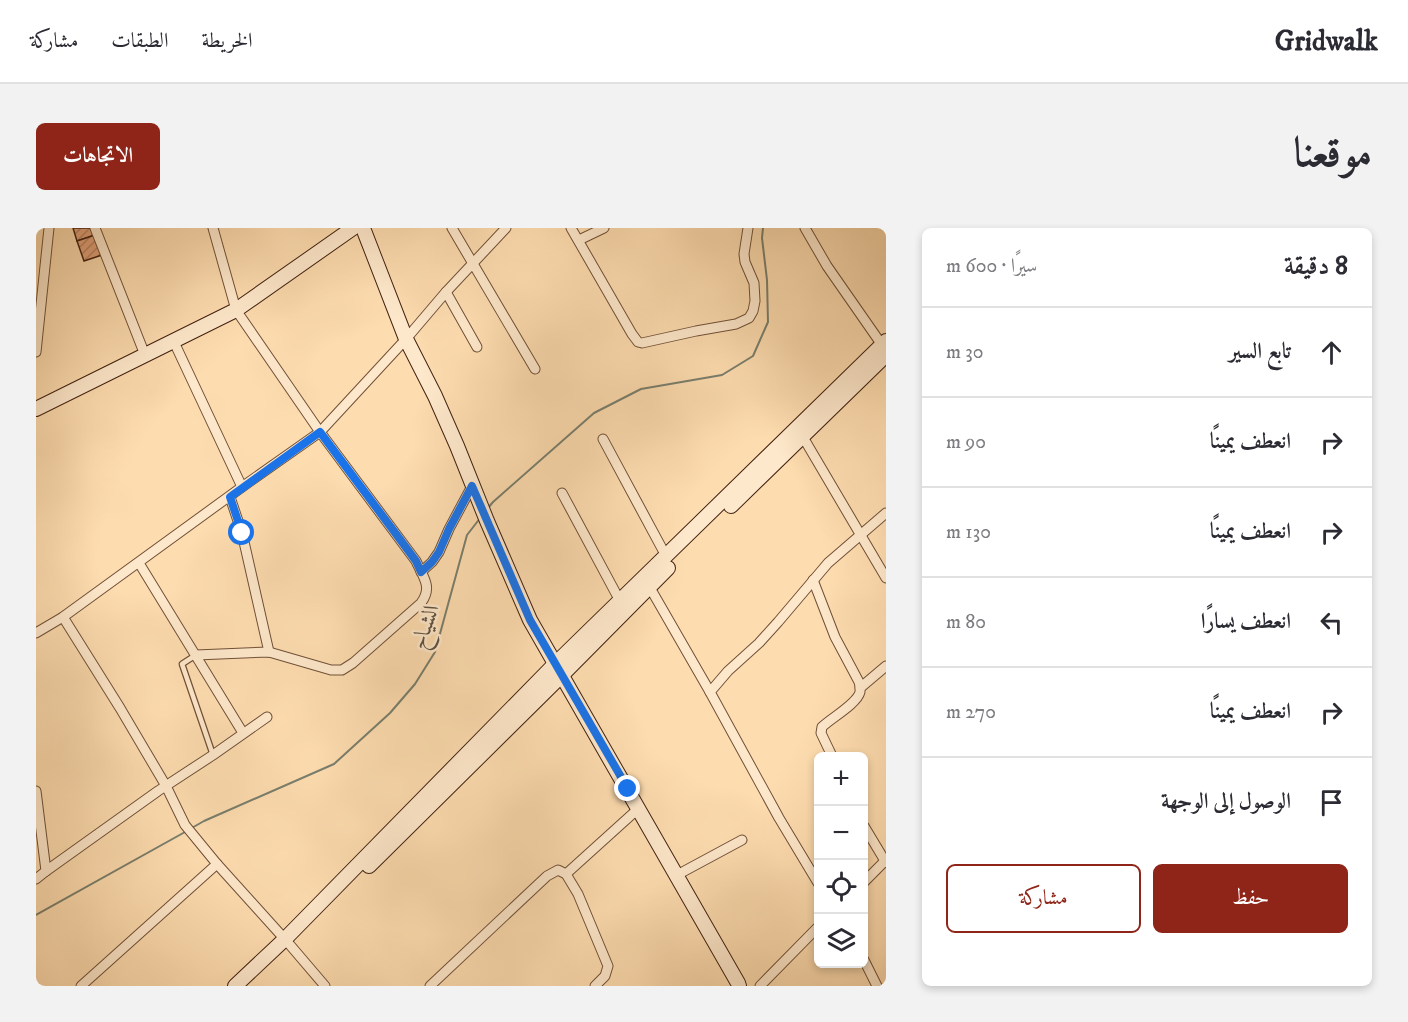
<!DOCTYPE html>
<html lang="ar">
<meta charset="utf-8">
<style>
body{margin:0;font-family:"IM FELL DW Pica",Amiri,serif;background:#f2f2f3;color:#2b2b33;direction:rtl}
.controls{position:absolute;right:18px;bottom:18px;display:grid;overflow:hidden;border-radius:9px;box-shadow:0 3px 9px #0003}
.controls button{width:54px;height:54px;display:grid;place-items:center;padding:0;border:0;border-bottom:2px solid #e1e1e2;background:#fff;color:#2b2b33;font:30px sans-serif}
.stop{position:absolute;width:18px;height:18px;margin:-14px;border:4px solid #1a73e8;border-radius:50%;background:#fff}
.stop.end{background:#1a73e8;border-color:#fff;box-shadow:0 2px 6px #0008}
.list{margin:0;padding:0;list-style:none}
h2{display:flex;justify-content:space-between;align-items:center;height:78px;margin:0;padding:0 24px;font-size:26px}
h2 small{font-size:20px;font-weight:400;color:#7c7c81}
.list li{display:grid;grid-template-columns:39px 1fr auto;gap:18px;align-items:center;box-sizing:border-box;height:90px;padding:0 24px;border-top:2px solid #e1e1e2}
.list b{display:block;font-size:22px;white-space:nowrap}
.list em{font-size:20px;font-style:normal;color:#7c7c81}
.actions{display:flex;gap:12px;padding:18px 24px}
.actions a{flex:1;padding:14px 0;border:2px solid #8f2418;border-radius:9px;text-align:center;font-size:21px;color:#8f2418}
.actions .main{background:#8f2418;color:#fff}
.icon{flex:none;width:33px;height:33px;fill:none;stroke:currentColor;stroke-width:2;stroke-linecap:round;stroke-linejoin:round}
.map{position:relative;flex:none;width:850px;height:758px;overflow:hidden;direction:ltr;border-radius:9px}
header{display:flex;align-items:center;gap:36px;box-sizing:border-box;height:84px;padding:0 30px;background:#fff;border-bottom:2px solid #e1e1e2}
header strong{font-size:28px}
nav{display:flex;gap:33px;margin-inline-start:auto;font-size:21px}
.intro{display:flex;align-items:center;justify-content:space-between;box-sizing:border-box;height:144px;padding:0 36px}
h1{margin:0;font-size:42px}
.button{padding:15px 27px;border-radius:9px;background:#8f2418;color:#fff;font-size:21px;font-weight:700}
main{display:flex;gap:36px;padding:0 36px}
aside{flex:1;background:#fff;border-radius:9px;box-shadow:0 3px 9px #0003}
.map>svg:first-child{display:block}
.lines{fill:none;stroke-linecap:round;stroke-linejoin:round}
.stream{stroke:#797e6d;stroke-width:2}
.building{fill:url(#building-hatch);stroke:#412111;stroke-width:1.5}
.lane-casing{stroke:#705038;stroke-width:7}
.street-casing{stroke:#705038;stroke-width:11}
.secondary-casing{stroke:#412111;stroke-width:16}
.lane{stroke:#fee8cb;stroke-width:4.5}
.street{stroke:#fee8cb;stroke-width:9}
.secondary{stroke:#fee8cb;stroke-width:14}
.route{stroke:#1a73e8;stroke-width:8}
.labels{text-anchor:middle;stroke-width:5;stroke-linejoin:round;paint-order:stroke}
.water-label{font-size:22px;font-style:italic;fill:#5d503f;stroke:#fee8cb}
</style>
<header>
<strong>Gridwalk</strong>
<nav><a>الخريطة</a><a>الطبقات</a><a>مشاركة</a></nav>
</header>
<div class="intro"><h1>موقعنا</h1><a class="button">الاتجاهات</a></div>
<main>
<aside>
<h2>8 دقيقة<small>سيرًا · 600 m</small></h2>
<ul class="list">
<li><svg class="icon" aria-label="ahead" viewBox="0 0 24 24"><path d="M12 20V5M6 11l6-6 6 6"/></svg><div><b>تابع السير</b></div><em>30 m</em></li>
<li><svg class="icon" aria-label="right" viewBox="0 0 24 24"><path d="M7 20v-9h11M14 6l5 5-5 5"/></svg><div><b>انعطف يمينًا</b></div><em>90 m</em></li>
<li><svg class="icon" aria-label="right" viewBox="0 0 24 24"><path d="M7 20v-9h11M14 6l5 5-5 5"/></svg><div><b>انعطف يمينًا</b></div><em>130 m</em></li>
<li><svg class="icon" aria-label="left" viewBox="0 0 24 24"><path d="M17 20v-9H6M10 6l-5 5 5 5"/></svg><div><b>انعطف يسارًا</b></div><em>80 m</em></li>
<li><svg class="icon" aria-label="right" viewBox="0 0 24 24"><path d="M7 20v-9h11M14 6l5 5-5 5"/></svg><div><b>انعطف يمينًا</b></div><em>270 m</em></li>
<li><svg class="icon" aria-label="arrive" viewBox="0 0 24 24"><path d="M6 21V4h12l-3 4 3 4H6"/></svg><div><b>الوصول إلى الوجهة</b></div></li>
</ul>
<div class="actions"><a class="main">حفظ</a><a>مشاركة</a></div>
</aside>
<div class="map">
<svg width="850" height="758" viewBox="0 0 850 758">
<defs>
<pattern id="building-hatch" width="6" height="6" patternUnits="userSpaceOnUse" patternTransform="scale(1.5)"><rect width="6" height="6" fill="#e1a179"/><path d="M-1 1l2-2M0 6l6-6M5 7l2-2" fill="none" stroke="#b88362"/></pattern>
</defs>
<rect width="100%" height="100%" fill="#fddcaf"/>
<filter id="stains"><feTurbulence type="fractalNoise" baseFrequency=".00333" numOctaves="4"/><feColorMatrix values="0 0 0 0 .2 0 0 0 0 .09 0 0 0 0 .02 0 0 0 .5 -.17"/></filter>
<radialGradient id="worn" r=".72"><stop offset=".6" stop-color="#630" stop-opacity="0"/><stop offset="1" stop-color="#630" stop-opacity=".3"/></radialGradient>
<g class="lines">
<g class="stream">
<path d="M452 280 457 274 558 185 605 161 686 147 717 128 732 94 731 52 726 10 727 0"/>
<path d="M154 601 168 593 298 536 354 485 379 456 399 424 431 307 445 289"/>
<path d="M0 687 149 604"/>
</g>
</g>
<g class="building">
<path d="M37 0H57L59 7 41 13Z"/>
<path d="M59 7 66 27 48 33 41 13Z"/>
</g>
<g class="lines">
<defs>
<path id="lane" d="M160 427 146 436 177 527"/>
<g id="street">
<path d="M59 0 109 127"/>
<path d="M416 0 499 141"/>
<path d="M535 0 596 106 602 114 606 115 660 103 700 96 713 90 717 83 719 73 718 55 709 34 708 26 712 0"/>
<path d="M769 0 791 38 846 117"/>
<path d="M543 12 568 0"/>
<path d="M410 64 441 119"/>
<path d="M138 114 206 259"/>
<path d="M0 124 13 0"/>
<path d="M764 204 850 350"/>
<path d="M567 211 630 328"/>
<path d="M526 265 584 373"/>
<path d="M194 269 206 305 233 424"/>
<path d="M103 335 207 505"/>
<path d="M385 344 396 334 403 324 413 301 436 258"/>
<path d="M777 352 799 409 823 454C824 458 825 460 824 464 821 476 795 490 786 499L785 505 796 528"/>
<path d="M613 358 674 464"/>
<path d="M27 389 84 480 130 558 149 597 181 636 254 717 289 758"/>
<path d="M0 405 27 389 206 259 284 204 370 111 410 64 470 0"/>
<path d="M160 427 233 424 295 442H306L317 435 385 375C397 359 387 349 380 333L284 204 200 82 177 0"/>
<path d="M824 460 850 438"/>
<path d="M0 563 10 643 0 651"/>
<path d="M828 598 849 633"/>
<path d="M10 643 122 563 177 527 231 489"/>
<path d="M530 646 603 580"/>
<path d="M641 647 706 612"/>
<path d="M828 654 850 632"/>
<path d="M782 655 743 590 674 464 692 443 723 415 742 394 792 335 850 285"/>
<path d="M828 732 841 758"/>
<path d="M45 758 181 636"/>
<path d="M394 758 511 648 522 642 530 646 542 666 572 738 569 748 559 758"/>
<path d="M724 758 782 699"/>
</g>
<g id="secondary">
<path d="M327 0 370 111 399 168 421 218 451 293 494 392 702 755 703 758"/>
<path d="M0 181 200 82 317 0"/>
<path d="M695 278 850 127"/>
<path d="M333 638 526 447 632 340"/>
<path d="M199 758 249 711 519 436 850 113"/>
</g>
</defs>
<use href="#lane" class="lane-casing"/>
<use href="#street" class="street-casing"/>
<use href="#secondary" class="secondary-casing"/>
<use href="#lane" class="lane"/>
<use href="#street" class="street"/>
<use href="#secondary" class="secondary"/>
</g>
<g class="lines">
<path class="route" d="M206 305 194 269 284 204 363 310 380 333 385 344 396 334 403 324 413 301 436 258 494 392 592 561"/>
</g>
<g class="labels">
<g class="water-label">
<text transform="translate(388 398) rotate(-71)" y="8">الشياح</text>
</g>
</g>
<rect width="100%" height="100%" filter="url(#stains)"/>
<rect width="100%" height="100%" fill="url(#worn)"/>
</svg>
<div class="controls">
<button>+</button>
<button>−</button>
<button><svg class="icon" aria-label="locate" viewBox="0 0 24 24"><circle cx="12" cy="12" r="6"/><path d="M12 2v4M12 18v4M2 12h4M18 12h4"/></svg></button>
<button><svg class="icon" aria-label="layers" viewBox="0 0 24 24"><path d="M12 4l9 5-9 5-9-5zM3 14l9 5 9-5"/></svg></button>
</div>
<div class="stop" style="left:206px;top:305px"></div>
<div class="stop end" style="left:592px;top:561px"></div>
</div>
</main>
